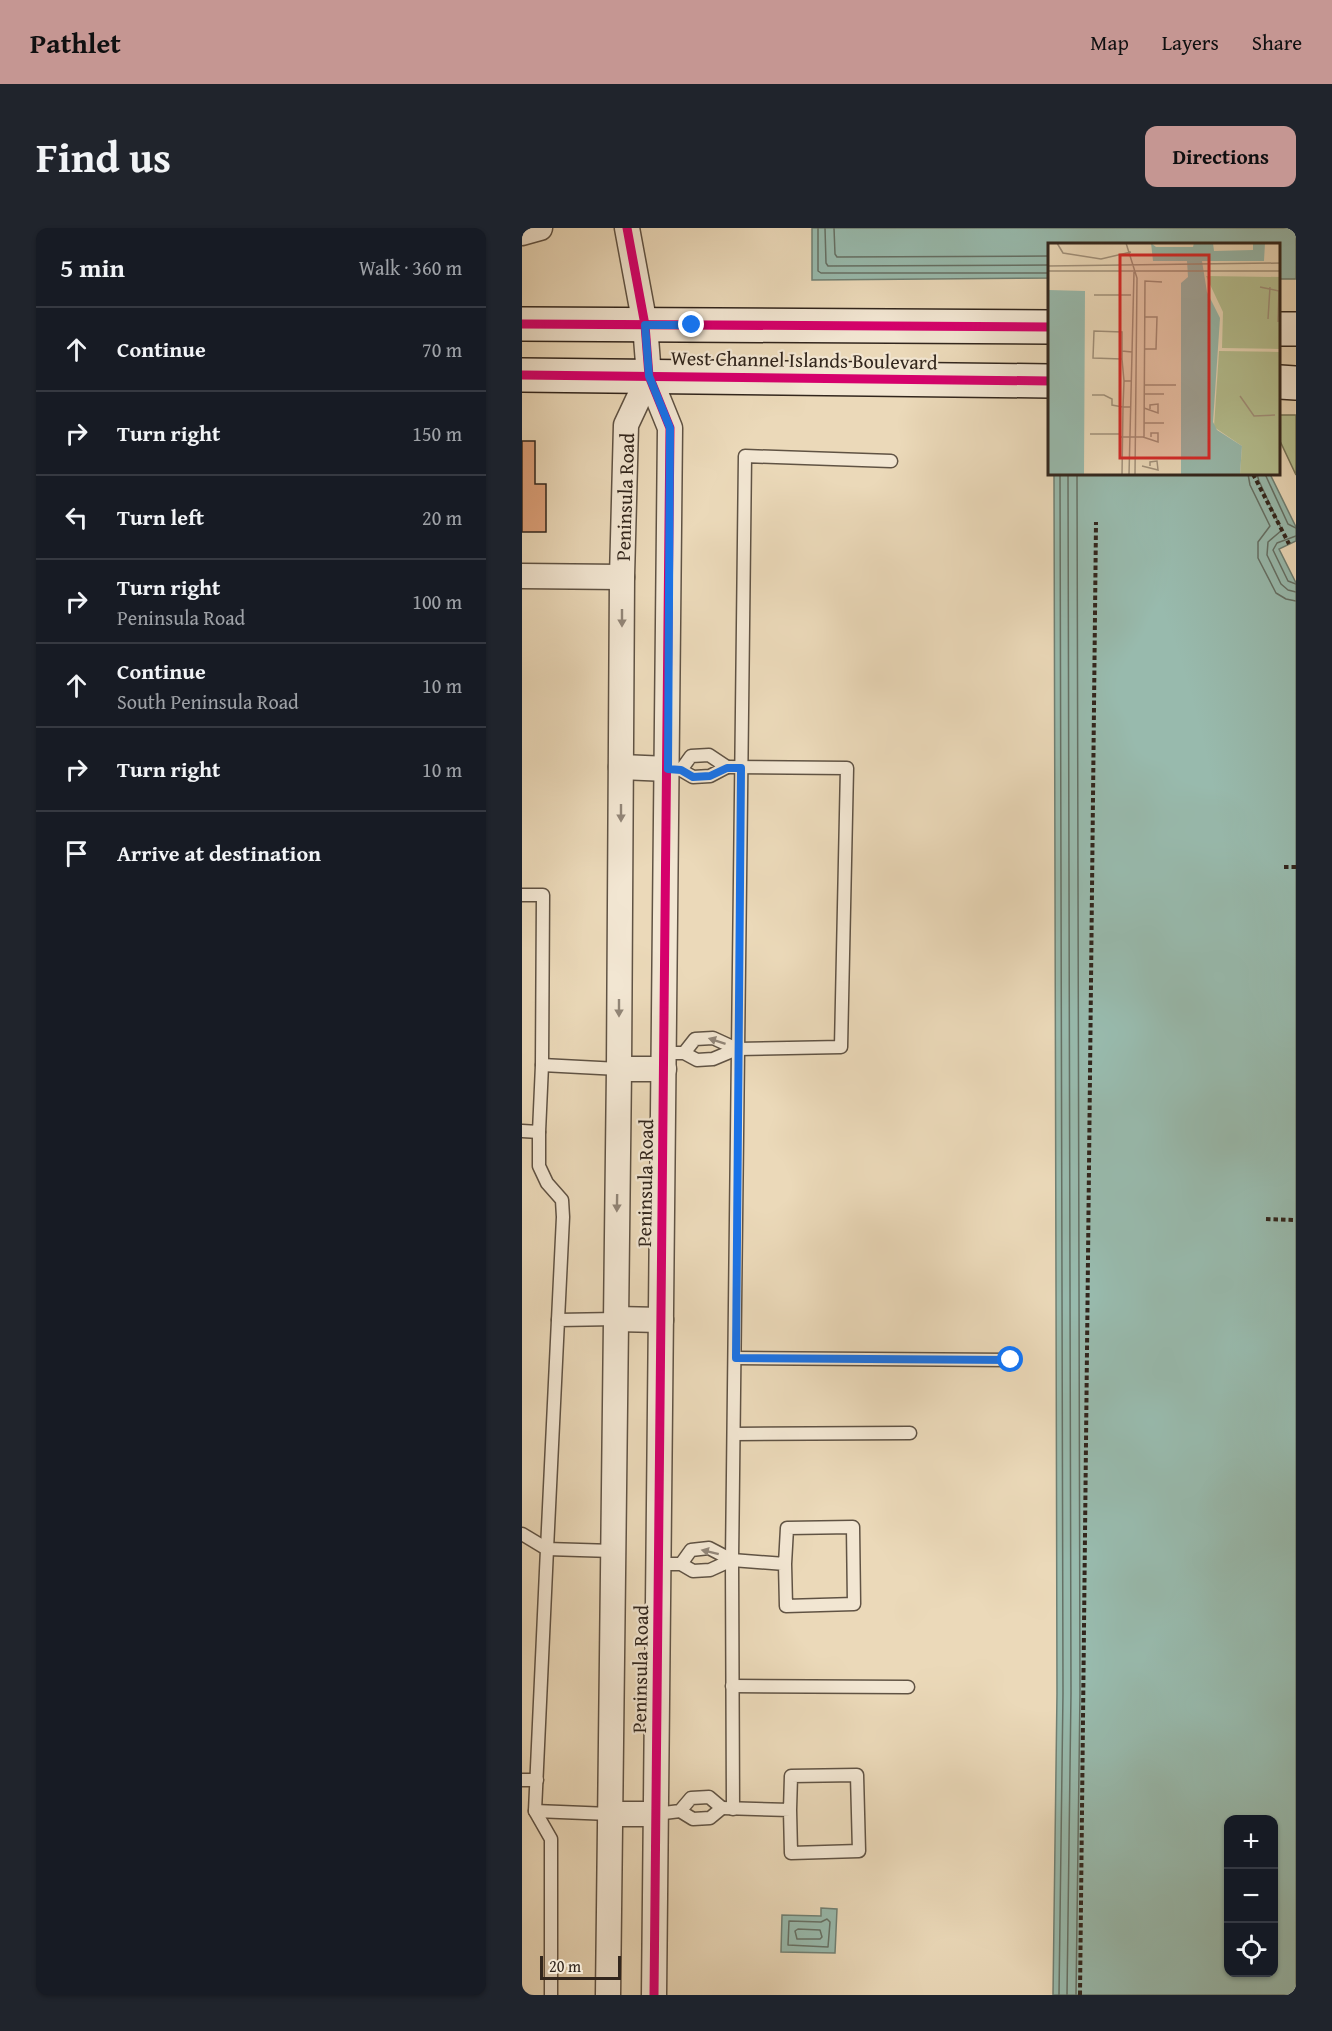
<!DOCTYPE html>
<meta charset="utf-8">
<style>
body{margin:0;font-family:"Gentium Book Plus",serif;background:#20242c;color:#f1f3f6}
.controls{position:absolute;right:18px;bottom:18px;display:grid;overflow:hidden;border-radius:12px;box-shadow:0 2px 4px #0004}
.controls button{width:54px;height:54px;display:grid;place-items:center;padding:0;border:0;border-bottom:2px solid #363941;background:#171b24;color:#f1f3f6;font:30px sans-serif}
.scale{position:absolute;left:18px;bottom:15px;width:81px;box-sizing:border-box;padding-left:6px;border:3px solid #32261d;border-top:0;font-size:16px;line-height:21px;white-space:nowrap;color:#32261d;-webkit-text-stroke:4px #f2e6d2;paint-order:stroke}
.stop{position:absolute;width:18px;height:18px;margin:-14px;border:4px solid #1a73e8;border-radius:50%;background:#fff}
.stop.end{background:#1a73e8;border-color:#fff;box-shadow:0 2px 6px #0008}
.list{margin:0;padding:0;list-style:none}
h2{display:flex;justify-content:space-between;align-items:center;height:78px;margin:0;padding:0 24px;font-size:26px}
h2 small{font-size:20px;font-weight:400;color:#9ea1a6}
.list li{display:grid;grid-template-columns:39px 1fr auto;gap:18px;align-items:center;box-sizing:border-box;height:84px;padding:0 24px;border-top:2px solid #363941}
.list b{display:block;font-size:22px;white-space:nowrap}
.list p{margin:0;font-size:20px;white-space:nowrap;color:#9ea1a6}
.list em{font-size:20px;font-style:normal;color:#9ea1a6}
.icon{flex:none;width:33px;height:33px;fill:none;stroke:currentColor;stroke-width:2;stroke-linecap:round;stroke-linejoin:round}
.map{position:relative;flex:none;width:774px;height:1767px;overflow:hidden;border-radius:12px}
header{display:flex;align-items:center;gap:36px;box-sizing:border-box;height:84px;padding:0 30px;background:#c59692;color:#111}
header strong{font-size:28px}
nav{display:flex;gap:33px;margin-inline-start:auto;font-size:21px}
.intro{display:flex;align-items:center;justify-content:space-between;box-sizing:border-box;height:144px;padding:0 36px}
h1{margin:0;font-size:42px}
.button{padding:15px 27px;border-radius:12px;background:#c59692;color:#111;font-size:21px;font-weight:700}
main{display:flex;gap:36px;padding:0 36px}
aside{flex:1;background:#171b24;border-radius:12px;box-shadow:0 2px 4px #0004}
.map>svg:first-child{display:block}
.green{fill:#b5c091;stroke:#747357;stroke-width:1.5}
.water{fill:#98baad;stroke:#6f7f73;stroke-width:1.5;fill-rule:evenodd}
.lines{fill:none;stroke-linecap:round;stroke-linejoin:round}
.shore{stroke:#657065;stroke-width:1.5}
.building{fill:#dca079;stroke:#32261d;stroke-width:1.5}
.lane-casing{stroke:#605344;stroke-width:15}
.street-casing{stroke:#605344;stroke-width:27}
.secondary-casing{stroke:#32261d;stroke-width:36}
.path{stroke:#32261d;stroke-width:4;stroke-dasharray:4.5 3;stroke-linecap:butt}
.lane{stroke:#f2e6d2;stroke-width:12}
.street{stroke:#f2e6d2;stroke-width:24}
.secondary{stroke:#f2e6d2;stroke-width:33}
.cycleway-casing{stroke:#f2e6d2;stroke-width:13}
.cycleway{stroke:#d6006c;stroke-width:9}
.oneway{fill:#928678}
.route{stroke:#1a73e8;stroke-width:8}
.labels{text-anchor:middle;stroke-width:4.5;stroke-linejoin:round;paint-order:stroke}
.street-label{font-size:20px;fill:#32261d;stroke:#f2e6d2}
.inset-road{fill:none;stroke:#a1917b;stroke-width:1.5}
.view{fill:#d62828;fill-opacity:0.15;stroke:#d62828;stroke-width:3}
.inset-edge{fill:none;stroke:#32261d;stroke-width:3}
</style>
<header>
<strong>Pathlet</strong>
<nav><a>Map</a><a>Layers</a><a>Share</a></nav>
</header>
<div class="intro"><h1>Find us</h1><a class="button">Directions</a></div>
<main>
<aside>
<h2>5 min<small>Walk · 360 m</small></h2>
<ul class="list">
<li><svg class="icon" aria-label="ahead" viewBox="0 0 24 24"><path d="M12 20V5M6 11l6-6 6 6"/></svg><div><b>Continue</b></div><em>70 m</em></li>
<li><svg class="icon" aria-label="right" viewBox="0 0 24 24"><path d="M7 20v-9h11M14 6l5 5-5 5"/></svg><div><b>Turn right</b></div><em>150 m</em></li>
<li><svg class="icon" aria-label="left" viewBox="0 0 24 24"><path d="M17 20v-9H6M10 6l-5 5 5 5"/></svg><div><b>Turn left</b></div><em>20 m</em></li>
<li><svg class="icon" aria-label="right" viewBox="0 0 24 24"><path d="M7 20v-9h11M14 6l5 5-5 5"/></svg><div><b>Turn right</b><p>Peninsula Road</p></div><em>100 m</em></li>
<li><svg class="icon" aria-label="ahead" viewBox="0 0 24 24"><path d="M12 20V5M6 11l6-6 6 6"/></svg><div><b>Continue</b><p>South Peninsula Road</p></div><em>10 m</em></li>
<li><svg class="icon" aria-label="right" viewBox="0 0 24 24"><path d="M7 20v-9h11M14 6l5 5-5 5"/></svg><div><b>Turn right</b></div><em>10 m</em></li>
<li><svg class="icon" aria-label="arrive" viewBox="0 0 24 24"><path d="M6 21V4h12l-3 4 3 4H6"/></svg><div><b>Arrive at destination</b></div></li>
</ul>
</aside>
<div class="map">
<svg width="774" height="1767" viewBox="0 0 774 1767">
<rect width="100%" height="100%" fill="#ebd9b9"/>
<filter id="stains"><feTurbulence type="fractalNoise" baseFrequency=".00333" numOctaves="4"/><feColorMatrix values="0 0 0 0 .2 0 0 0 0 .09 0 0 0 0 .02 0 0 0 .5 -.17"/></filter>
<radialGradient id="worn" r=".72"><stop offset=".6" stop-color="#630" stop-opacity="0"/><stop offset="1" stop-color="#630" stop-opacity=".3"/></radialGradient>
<path class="green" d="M758 187H774V247L758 213Z"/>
<g class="water">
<path d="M290 0H774V51H758V16H528V50L290 52Z"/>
<path d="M534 246H748L774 299V313L757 321 774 355V1767H531L535 1465 532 248ZM706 1592H752V1744H706Z"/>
<path d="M299 1680 315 1681 313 1725 259 1724 260 1687 299 1688Z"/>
</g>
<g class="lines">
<g class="shore">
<path d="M296 0V43L299 45H528"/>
<path d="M303 0 304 35 306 38 528 37"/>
<path d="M312 0 313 26 315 29 528 28"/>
<path d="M726 246 728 257 748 298 736 314V330L754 365 764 371 774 373"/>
<path d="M735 246 737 253 760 302 746 314 745 327 759 356 766 362 774 364"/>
<path d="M743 246 766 296 774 300"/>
<path d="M774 308 755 315 751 322 766 353 774 356"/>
<path d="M305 1691 308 1694 306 1719 266 1717 267 1693 299 1694Z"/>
<path d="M276 1701 298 1702 300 1709 298 1711H275L273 1703Z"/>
<path d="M537 1767 541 1465 538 246"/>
<path d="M545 1767 549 1465 546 246"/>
<path d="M554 1767 558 1465 555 246"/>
</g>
</g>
<path class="building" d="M0 213H13V256H24V304H0Z"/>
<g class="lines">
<defs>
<g id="lane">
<path d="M205 539 325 540 319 819 215 821"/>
<path d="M146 541 159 542 171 549 188 548 205 539 187 527 169 528 159 542"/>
<path d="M0 667H21L20 837 17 904 0 903"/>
<path d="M142 825H162L175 832 191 831 215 821 191 810 173 811 162 825"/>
<path d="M20 837 97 841"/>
<path d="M17 904V938L25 955 40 972 41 989 36 1092"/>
<path d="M214 1130 489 1132"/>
<path d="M212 1206 388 1205"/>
<path d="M0 1306 25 1321 13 1583 29 1611V1767"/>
<path d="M91 1323 25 1321 36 1092 94 1091"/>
<path d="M210 1332 263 1336 264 1378 332 1376 331 1299 265 1300 263 1336"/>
<path d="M137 1336H159L171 1343 188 1342 210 1332 187 1320 169 1322 159 1336"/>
<path d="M210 1458 386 1459"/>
<path d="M0 1552H15"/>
<path d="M200 1580 268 1582 269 1625 337 1623 335 1547 269 1548 268 1582"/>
<path d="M211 1581 210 1332 223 228 369 233"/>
<path d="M13 1583 88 1586"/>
<path d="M134 1586 158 1583 171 1591 188 1590 200 1580 187 1569 169 1570 158 1583"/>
</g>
<g id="street">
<path d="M105 0 123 97 127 148 148 200 132 1767"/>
<path d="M0 5 18 0"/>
<path d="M0 348 100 349"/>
<path d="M99 539 146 541"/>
<path d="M97 841H142"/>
<path d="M94 1091 139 1092"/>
<path d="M88 1586H134"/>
<path d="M86 1767 97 841 100 349 104 197 127 148"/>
</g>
<g id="secondary">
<path d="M0 96 528 99"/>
<path d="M758 101H774"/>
<path d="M0 147 528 153"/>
<path d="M758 154 774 155"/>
</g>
</defs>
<use href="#lane" class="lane-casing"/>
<use href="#street" class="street-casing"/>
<use href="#secondary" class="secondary-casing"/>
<g class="path">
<path d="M731 246 767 316"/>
<path d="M762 639H774"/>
<path d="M744 991 774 992"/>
<path d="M558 1767 574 294"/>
</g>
<use href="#lane" class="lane"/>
<use href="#street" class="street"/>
<use href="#secondary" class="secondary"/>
<defs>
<g id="cycleway">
<path d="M105 0 123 97 127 148 148 200 132 1767"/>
<path d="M0 96 528 99"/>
<path d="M0 147 528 153"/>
</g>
</defs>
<use href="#cycleway" class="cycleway-casing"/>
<use href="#cycleway" class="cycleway"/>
</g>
<defs><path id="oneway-solid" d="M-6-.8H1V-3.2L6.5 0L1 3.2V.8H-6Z" transform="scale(1.5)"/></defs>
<g class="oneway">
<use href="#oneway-solid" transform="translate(100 390) rotate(90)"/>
<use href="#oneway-solid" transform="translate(99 585) rotate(90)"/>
<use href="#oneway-solid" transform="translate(97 780) rotate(90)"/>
<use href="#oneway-solid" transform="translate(195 813) rotate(-162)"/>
<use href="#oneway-solid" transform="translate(95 975) rotate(91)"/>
<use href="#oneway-solid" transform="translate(188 1324) rotate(-166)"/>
</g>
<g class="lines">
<path class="route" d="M170 97H123L127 148 148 200 146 541 159 542 171 549 188 548 205 540H219L214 1130 489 1132"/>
</g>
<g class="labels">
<g class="street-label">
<text transform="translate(282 132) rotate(1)" y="7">West Channel Islands Boulevard</text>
<text transform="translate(103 269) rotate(-88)" y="7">Peninsula Road</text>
<text transform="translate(123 955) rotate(-89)" y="7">Peninsula Road</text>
<text transform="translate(118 1441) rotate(-89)" y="7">Peninsula Road</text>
</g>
</g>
<g transform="translate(526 15)">
<rect width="232" height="232" fill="#ebd9b9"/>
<path d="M158 33 232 34V106L174 105 175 69ZM171 108 232 109V232H192L194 203 166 184Z" fill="#b5c091"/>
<path d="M103 0 108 4H145L146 0H165L166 8 205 7V0H217L216 18H154L159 49 172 75 165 179 169 187 194 203 192 232H133V40L140 34 139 18H105ZM0 47 37 48 36 232H0Z" fill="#98baad"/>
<path class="inset-road" d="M9 0 15 10 53 16 83 9M78 0 89 35 87 232M0 23 233 20M0 28H233M212 44 231 48 230 79M46 52H83M220 76 222 44M96 106H108L109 74H97M74 108V116L45 115 46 88 74 89V108L84 109M74 116 76 138M96 142H128M96 151H116M44 152H56L64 156V162L75 164 74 232M192 153 206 173 227 172M82 164H75L76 138H84M96 165 110 170V161L102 162V166M96 180H116M42 191H73M73 194H95H90M95 194 110 199V190H103V194M96 194 97 38 114 39M94 223 110 227 109 218 102 219V223M81 232 86 29"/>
<path class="view" d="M72 12H161V215H72Z"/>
<rect width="232" height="232" class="inset-edge"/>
</g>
<rect width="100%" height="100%" filter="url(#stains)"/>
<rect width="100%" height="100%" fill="url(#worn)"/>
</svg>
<div class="controls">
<button>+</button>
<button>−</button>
<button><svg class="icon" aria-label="locate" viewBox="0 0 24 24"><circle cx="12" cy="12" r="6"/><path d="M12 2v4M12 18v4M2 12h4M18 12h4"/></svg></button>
</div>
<div class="scale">20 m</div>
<div class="stop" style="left:489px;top:1132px"></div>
<div class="stop end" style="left:170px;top:97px"></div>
</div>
</main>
